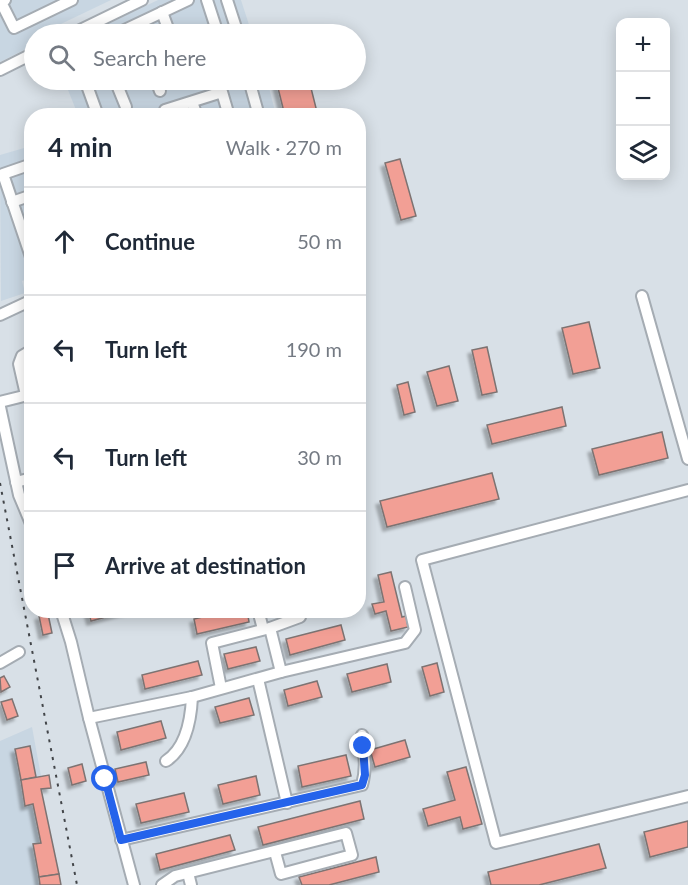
<!DOCTYPE html>
<meta charset="utf-8">
<style>
body{margin:0;font-family:Lato,sans-serif;background:#f6f6f7;color:#1f2937}
.controls{position:absolute;right:18px;top:18px;display:grid;overflow:hidden;border-radius:12px;box-shadow:0 3px 15px #0003}
.controls button{width:54px;height:54px;display:grid;place-items:center;padding:0;border:0;border-bottom:2px solid #e0e1e3;background:#fff;color:#1f2937;font:30px sans-serif}
.stop{position:absolute;width:18px;height:18px;margin:-14px;border:4px solid #2563eb;border-radius:50%;background:#fff}
.stop.end{background:#2563eb;border-color:#fff;box-shadow:0 2px 6px #0008}
.list{margin:0;padding:0;list-style:none}
h2{display:flex;justify-content:space-between;align-items:center;height:78px;margin:0;padding:0 24px;font-size:26px}
h2 small{font-size:20px;font-weight:400;color:#747a83}
.list li{display:grid;grid-template-columns:39px 1fr auto;gap:18px;align-items:center;box-sizing:border-box;height:108px;padding:0 24px;border-top:2px solid #e0e1e3}
.list b{display:block;font-size:22px;white-space:nowrap}
.list em{font-size:20px;font-style:normal;color:#747a83}
.icon{flex:none;width:33px;height:33px;fill:none;stroke:currentColor;stroke-width:2;stroke-linecap:round;stroke-linejoin:round}
.map{position:relative;flex:none;width:688px;height:885px;overflow:hidden}
.search{position:absolute;background:#fff;box-shadow:0 3px 15px #0003;left:24px;top:24px;width:342px;height:66px;display:flex;align-items:center;gap:15px;box-sizing:border-box;padding:0 21px;border-radius:33px;color:#747a83;font-size:22px}
.panel{position:absolute;background:#fff;box-shadow:0 3px 15px #0003;left:24px;top:108px;width:342px;height:510px;border-radius:24px}
.map>svg:first-child{display:block}
.built{fill:#c8d6e2}
.building{fill:#f29f95;stroke:#7d7372;stroke-width:1.5;filter:url(#shadow)}
.lines{fill:none;stroke-linecap:round;stroke-linejoin:round}
.minor-casing{stroke:#a5acb3;stroke-width:14}
.minor{stroke:#fff;stroke-width:10}
.rail{stroke:#424549;stroke-width:2;stroke-dasharray:3 6;stroke-linecap:butt}
.route{stroke:#2563eb;stroke-width:8}
</style>
<div class="map">
<svg width="688" height="885" viewBox="0 0 688 885">
<defs>
<filter id="shadow"><feDropShadow dx="-4" dy="4" stdDeviation="1.5" flood-color="#0004"/></filter>
</defs>
<rect width="100%" height="100%" fill="#d8e0e7"/>
<g class="built">
<path d="M0 0H111L40 34H34V37L30 40 32 46 0 62Z"/>
<path d="M158 0H241L252 34H87Z"/>
<path d="M64 80H267L276 115H78Z"/>
<path d="M31 146V278L22 281 25 293 1 301 0 155Z"/>
<path d="M32 727 41 776 49 775 51 788 41 790 61 885H0V741Z"/>
</g>
<g class="building">
<path d="M276 80H309L318 116H285Z"/>
<path d="M400 159 416 216 401 220 385 163Z"/>
<path d="M589 322 600 368 573 374 562 328Z"/>
<path d="M487 347 497 392 482 395 472 350Z"/>
<path d="M449 366 458 401 437 406 427 372Z"/>
<path d="M408 382 415 412 404 415 397 385Z"/>
<path d="M562 407 566 426 492 444 487 425Z"/>
<path d="M662 432 668 458 599 475 592 449Z"/>
<path d="M492 473 499 499 387 527 380 501Z"/>
<path d="M391 572 402 617 406 616 408 627 391 631 386 611 375 614 372 604 384 602 378 575Z"/>
<path d="M88 610H132L91 621Z"/>
<path d="M232 610H247L249 622 197 634 194 619Z"/>
<path d="M48 614 52 633 43 635 39 616Z"/>
<path d="M341 625 345 640 290 655 286 639Z"/>
<path d="M256 647 260 661 228 669 224 654Z"/>
<path d="M198 661 202 675 145 689 142 675Z"/>
<path d="M437 663 444 692 430 696 422 667Z"/>
<path d="M387 664 391 682 352 692 347 674Z"/>
<path d="M4 676 10 687 1 692 0 678Z"/>
<path d="M317 681 322 697 288 706 284 690Z"/>
<path d="M249 698 254 715 220 723 215 707Z"/>
<path d="M12 699 18 716 7 720 1 702Z"/>
<path d="M161 721 166 738 121 750 117 732Z"/>
<path d="M405 740 410 757 375 767 370 750Z"/>
<path d="M30 746 36 777 21 780 15 749Z"/>
<path d="M346 755 351 776 302 787 298 766Z"/>
<path d="M146 762 149 775 118 782 115 769Z"/>
<path d="M82 764 86 781 72 785 68 768Z"/>
<path d="M466 767 482 824 463 829 460 817 428 826 423 809 455 800 447 772Z"/>
<path d="M49 775 51 788 41 789 59 874 39 877 33 844 41 843 33 804 25 806 21 780Z"/>
<path d="M256 776 260 795 223 804 218 785Z"/>
<path d="M184 793 189 812 141 823 136 804Z"/>
<path d="M360 801 364 819 263 845 258 827Z"/>
<path d="M688 821V847L650 857 644 832Z"/>
<path d="M230 835 235 850 160 870 156 854Z"/>
<path d="M599 844 606 868 539 885H491L488 872Z"/>
<path d="M376 857 379 872 329 885H302L299 877Z"/>
<path d="M59 874 61 885H40L39 877Z"/>
</g>
<g class="lines">
<defs>
<g id="minor">
<path d="M5 0 1 2 14 28 72 0"/>
<path d="M207 0 218 34"/>
<path d="M227 0 238 34"/>
<path d="M162 12 170 34"/>
<path d="M72 34 142 0"/>
<path d="M116 34 188 0"/>
<path d="M0 70 34 53"/>
<path d="M85 80 98 116"/>
<path d="M115 80 126 107"/>
<path d="M156 80 160 91"/>
<path d="M186 80 187 82"/>
<path d="M249 80 259 116"/>
<path d="M192 102 197 116"/>
<path d="M167 116 165 110 222 92 229 116"/>
<path d="M32 164 3 174 32 260"/>
<path d="M12 202 32 195"/>
<path d="M642 296 688 459"/>
<path d="M0 315 32 300"/>
<path d="M26 395 19 364 22 356 32 350"/>
<path d="M0 402 32 394"/>
<path d="M0 407 19 495 32 526"/>
<path d="M16 482 32 478"/>
<path d="M688 490 422 560 496 843 688 796"/>
<path d="M61 610 71 642 89 718 134 885"/>
<path d="M258 610 263 629"/>
<path d="M270 628 281 672"/>
<path d="M0 663 19 652"/>
<path d="M258 679 287 803"/>
<path d="M221 688 212 643 270 628 300 617"/>
<path d="M89 718 192 697 281 672 405 643 415 630 405 587"/>
<path d="M166 761C186 748 191 719 192 697"/>
<path d="M121 840 362 785C367 768 364 752 362 735"/>
<path d="M188 873 191 885"/>
<path d="M162 885 175 876 346 833 352 855 281 874 275 852"/>
</g>
</defs>
<use href="#minor" class="minor-casing"/>
<use href="#minor" class="minor"/>
<path class="rail" d="M0 483 77 885"/>
</g>
<g class="lines">
<path class="route" d="M105 779 121 840 362 785 365 775 363 746"/>
</g>
</svg>
<div class="controls">
<button>+</button>
<button>−</button>
<button><svg class="icon" aria-label="layers" viewBox="0 0 24 24"><path d="M12 4l9 5-9 5-9-5zM3 14l9 5 9-5"/></svg></button>
</div>
<div class="stop" style="left:105px;top:779px"></div>
<div class="stop end" style="left:363px;top:746px"></div>
<div class="search"><svg class="icon" aria-label="search" viewBox="0 0 24 24"><circle cx="10" cy="10" r="6"/><path d="M15 15l6 6"/></svg>Search here</div>
<section class="panel">
<h2>4 min<small>Walk · 270 m</small></h2>
<ul class="list">
<li><svg class="icon" aria-label="ahead" viewBox="0 0 24 24"><path d="M12 20V5M6 11l6-6 6 6"/></svg><div><b>Continue</b></div><em>50 m</em></li>
<li><svg class="icon" aria-label="left" viewBox="0 0 24 24"><path d="M17 20v-9H6M10 6l-5 5 5 5"/></svg><div><b>Turn left</b></div><em>190 m</em></li>
<li><svg class="icon" aria-label="left" viewBox="0 0 24 24"><path d="M17 20v-9H6M10 6l-5 5 5 5"/></svg><div><b>Turn left</b></div><em>30 m</em></li>
<li><svg class="icon" aria-label="arrive" viewBox="0 0 24 24"><path d="M6 21V4h12l-3 4 3 4H6"/></svg><div><b>Arrive at destination</b></div></li>
</ul>
</section>
</div>
